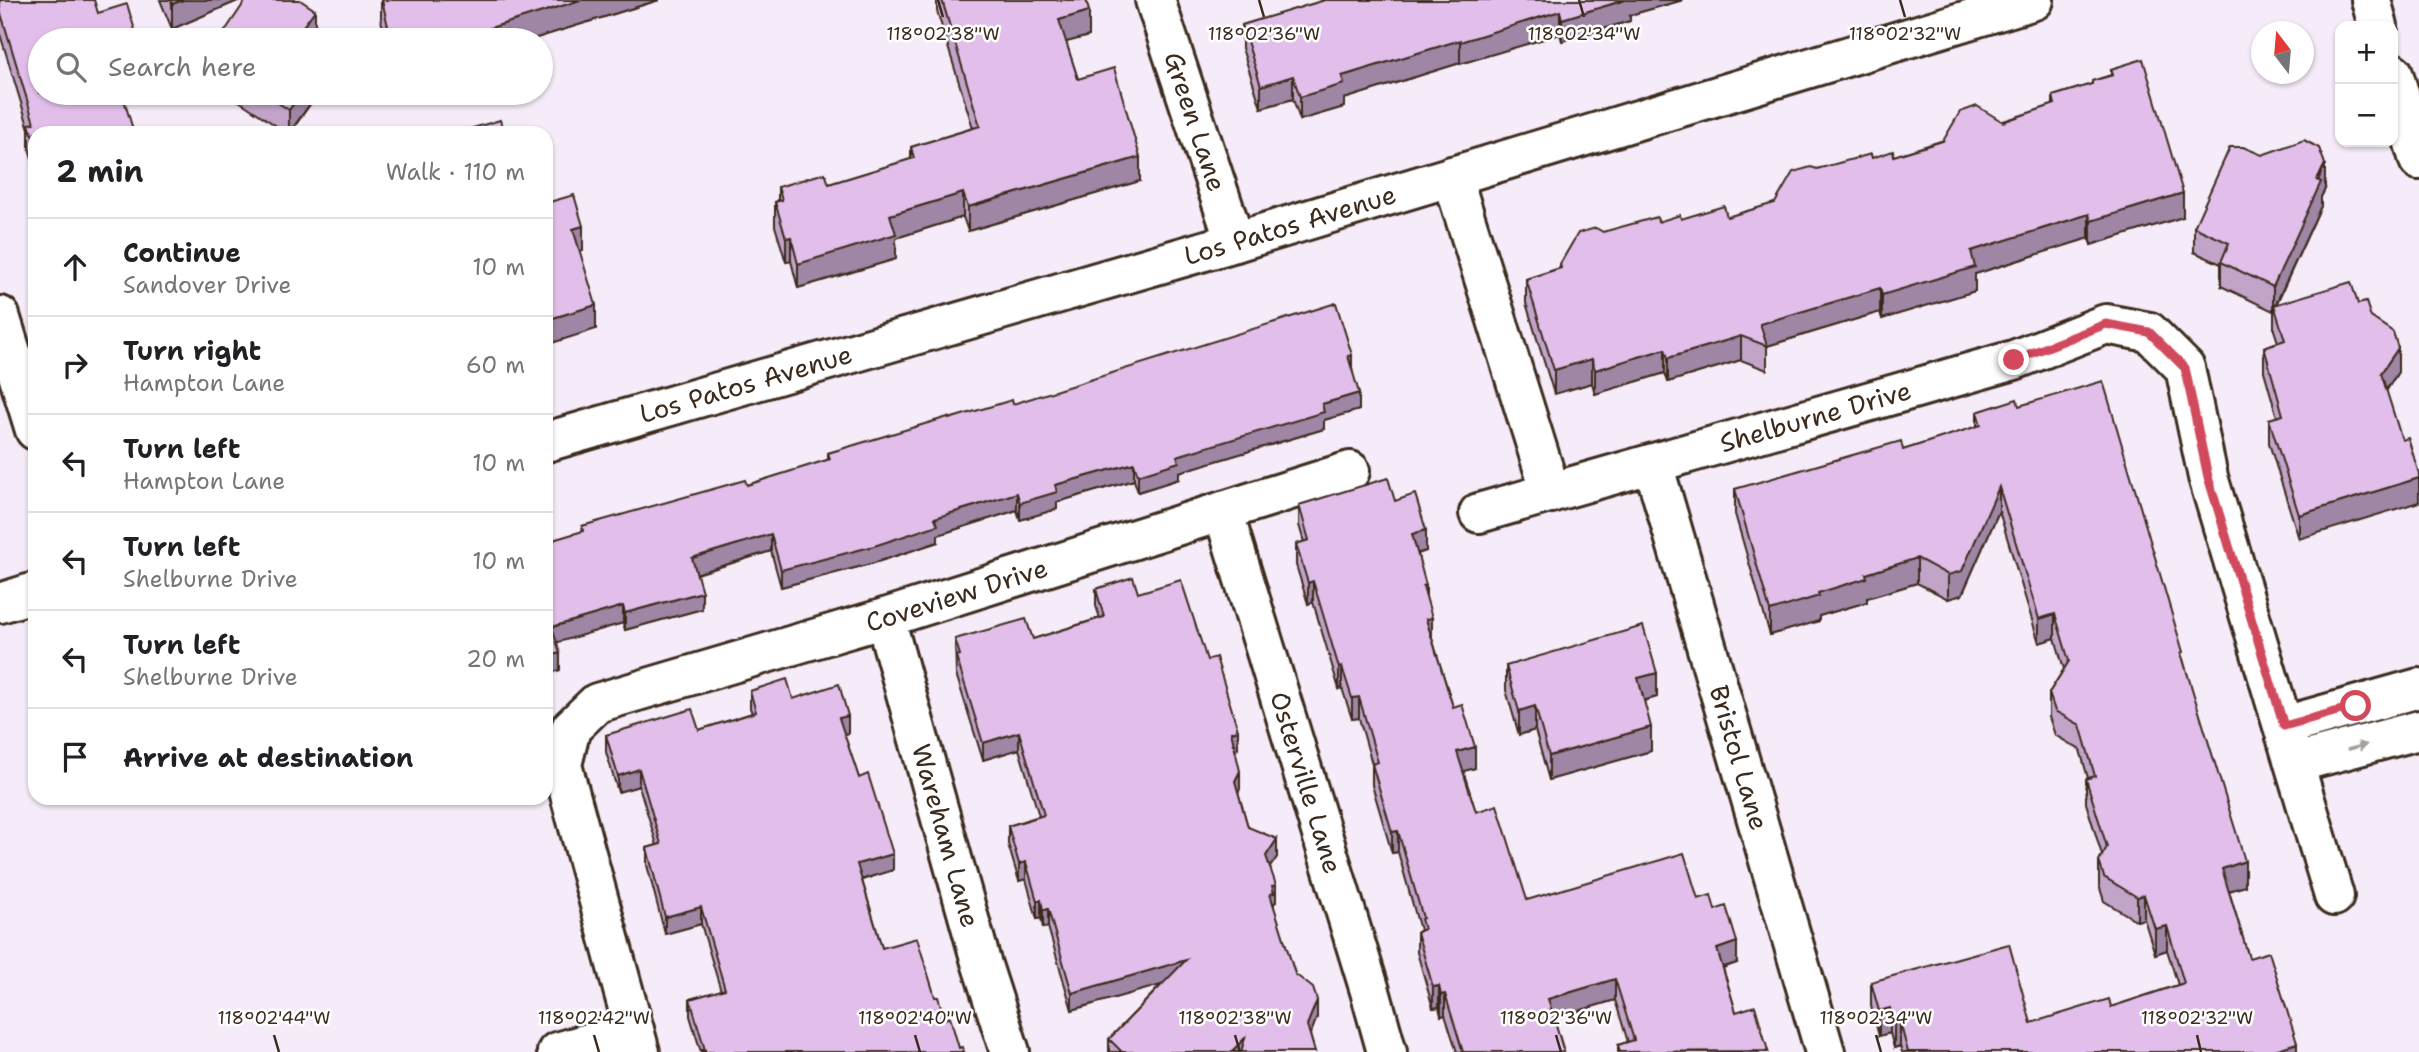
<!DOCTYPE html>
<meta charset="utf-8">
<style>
body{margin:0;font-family:"Shantell Sans",sans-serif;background:#f6f6f6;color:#202124}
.controls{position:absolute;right:21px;top:21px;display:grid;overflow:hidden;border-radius:14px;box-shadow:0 2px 5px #0004}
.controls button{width:63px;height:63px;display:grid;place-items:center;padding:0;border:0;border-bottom:2px solid #e0e0e0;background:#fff;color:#202124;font:35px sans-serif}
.compass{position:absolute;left:2251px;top:21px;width:63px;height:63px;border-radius:50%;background:#fff;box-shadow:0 2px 5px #0004;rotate:344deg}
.stop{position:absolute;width:21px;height:21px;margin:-16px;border:5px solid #d1495b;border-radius:50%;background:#fff}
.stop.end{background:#d1495b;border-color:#fff;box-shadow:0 2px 7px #0008}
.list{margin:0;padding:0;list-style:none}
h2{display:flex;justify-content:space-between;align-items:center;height:91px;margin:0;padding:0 28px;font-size:30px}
h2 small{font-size:23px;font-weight:400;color:#757577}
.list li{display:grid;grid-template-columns:46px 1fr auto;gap:21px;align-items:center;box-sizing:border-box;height:98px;padding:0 28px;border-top:2px solid #e0e0e0}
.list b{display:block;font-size:26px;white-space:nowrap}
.list p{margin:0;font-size:23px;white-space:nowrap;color:#757577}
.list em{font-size:23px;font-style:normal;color:#757577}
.icon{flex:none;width:38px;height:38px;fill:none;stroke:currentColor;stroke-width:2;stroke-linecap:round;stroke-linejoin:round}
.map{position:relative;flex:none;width:2419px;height:1052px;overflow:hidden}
.search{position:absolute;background:#fff;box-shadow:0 2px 5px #0004;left:28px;top:28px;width:525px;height:77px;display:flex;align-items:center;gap:18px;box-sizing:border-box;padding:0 24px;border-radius:38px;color:#757577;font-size:26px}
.panel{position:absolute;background:#fff;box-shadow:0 2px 5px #0004;left:28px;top:126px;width:525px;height:679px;border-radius:21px}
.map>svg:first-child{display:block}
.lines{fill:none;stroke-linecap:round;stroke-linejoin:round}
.minor-casing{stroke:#3b2a1e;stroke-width:44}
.minor{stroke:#fff;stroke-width:38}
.wall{fill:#c2a4c9;stroke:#3b2a1e;stroke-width:2}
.shaded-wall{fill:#9e86a4;stroke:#3b2a1e;stroke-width:2}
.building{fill:#e2bfea;stroke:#3b2a1e;stroke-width:2}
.oneway{fill:#a79f9a}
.route{stroke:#d1495b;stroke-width:9}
.ticks{fill:none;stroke:#3b2a1e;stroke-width:2.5}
.labels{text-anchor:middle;stroke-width:5;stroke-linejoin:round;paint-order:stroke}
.street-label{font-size:26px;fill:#3b2a1e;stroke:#fff}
.ticks-label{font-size:18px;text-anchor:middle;fill:#3b2a1e;stroke:#fff;stroke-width:5;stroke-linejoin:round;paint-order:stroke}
</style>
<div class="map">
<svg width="2419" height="1052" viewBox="0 0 2419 1052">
<rect width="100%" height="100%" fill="#f6ecf9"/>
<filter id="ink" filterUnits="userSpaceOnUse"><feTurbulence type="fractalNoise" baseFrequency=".0143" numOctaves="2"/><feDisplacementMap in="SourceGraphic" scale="14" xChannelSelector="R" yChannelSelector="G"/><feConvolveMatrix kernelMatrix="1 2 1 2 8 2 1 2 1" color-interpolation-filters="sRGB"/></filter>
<g filter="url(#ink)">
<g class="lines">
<defs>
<g id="minor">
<path id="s1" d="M1155 0 1235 242"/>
<path d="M2371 0 2378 26"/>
<path d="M2393 73 2419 160"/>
<path d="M1452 176 1551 493"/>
<path d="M0 316 35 430"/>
<path id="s2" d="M546 442 1235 242 2034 0"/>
<path id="s3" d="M1653 464 1825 1052"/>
<path id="s4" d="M1223 511 1370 991 1387 1052"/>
<path id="s5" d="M1479 513 2014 360 2106 324 2149 332 2185 368 2208 477 2334 896"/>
<path d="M0 603 35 592"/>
<path id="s6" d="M885 618 981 962 1010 1052"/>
<path d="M2284 726 2419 688"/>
<path d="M2295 763 2419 730"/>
<path d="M557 1052 634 1030"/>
<path id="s7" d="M640 1052 562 765 571 728 597 703 885 618 1350 471"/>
</g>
</defs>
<use href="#minor" class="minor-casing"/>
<use href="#minor" class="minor"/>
</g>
<g class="wall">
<path d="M0 0 98 13 137 40H40L35 133V168L29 148V129L0 34Z"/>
<path d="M160 0H240L172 29Z"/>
<path d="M381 0H659L530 40H386L381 20Z"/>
<path d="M937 0H1086L1089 36 1066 42 1078 79 1140 181 968 231 963 217 896 238V259L798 288 791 261 786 262 775 226V202L778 201V187L829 184 911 159V147L973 128 937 11Z"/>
<path d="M1322 0H1683L1630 15V21L1562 41 1560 34 1460 64V63L1344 99V107L1300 120 1293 99 1261 108 1242 48V25L1322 1Z"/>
<path d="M2111 69 2183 217 2091 245 2089 238 1975 274V291L1882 319 1880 312 1767 346V370L1741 360 1668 382 1665 373 1595 394 1592 383 1554 394 1526 303V279L1560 268V264L1603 232 1658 222 1727 217 1775 203 1817 169 1872 158 1894 156 2053 105V96L2092 84V81L2111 75Z"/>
<path d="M227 93H318L290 133H287Z"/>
<path d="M2325 189 2321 197V206L2276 305 2358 304 2371 317 2398 372 2387 390 2299 539 2269 443V419L2277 417 2264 371V347L2278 342 2274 330V309L2273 311 2221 286V264L2194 252V227Z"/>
<path d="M1352 368 1359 410 1324 420V429L1179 472V479L1138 492 1134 480 1057 502V509L1020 520 1017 510 938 535V542L874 563 781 587 771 551 697 574 702 609 625 630 623 623 557 642 560 670 546 674V542L582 532V526L747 485 828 460V453L949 419 1013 404Z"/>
<path d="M2019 406 2183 659 2245 886 2229 891 2249 958 2297 1052H1902L1900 1046 1894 1048 1890 1033 1879 1036 1871 1006V982L2031 1023 2111 1007 2178 985 2167 950 2155 954 2144 919 2137 921 2104 901 2099 885V861L2102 855 2086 803V779L2088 778 2080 750 2055 735 2049 717V693L2064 669 2055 638 2039 643 1999 511 1962 595 1948 599 1917 583 1867 598V602L1819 616V621L1770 635 1735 514V489L1903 450 1977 427V412Z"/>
<path d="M1395 501 1426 551 1418 554 1426 599 1432 638 1453 707 1475 768 1463 771 1476 812 1527 900 1698 899 1715 910 1737 963 1723 968 1736 1012 1768 1052H1618V1045L1628 1042 1615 1000 1554 1018 1564 1052H1457L1445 1015 1441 1016 1439 1007 1433 1008 1417 952V932L1420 930 1398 852 1392 853 1372 785V764L1359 718 1352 719 1342 688 1339 689 1313 602 1308 604 1296 565V544L1304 542 1299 525V505Z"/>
<path d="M1096 589 1138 593 1207 660 1238 748 1235 749 1240 789 1238 792 1248 827 1277 857 1270 867 1276 902 1274 903V908L1295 974 1317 1017 1310 1035 1315 1052H1109V1039L1162 984 1072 1010 1048 927 1043 928 1041 918 1037 919 1026 879 1019 881 1008 844V826L1039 816 1019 749 983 760 956 674 955 639H1033L1100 618 1096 606Z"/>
<path d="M1506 666 1657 697 1644 701 1651 751 1549 780 1535 730 1519 735 1506 690Z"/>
<path d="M750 691 793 699 848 733 844 734 859 778 893 870 862 880 882 948 935 997 959 1048 964 1052H701L690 1016V999L721 991 701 924 665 934 647 865V848L657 845 639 786 618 792 606 752V735L699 730 752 713 750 708Z"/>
</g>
<g class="shaded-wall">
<path d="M183 0H240L172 29V4Z"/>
<path d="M581 0H659L530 40H490V28Z"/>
<path d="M1625 0H1683L1630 15V21L1562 41V19Z"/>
<path d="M315 10V34L304 25Z"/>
<path d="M1089 11V36L1059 44V20Z"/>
<path d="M1560 11V34L1460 64V42Z"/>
<path d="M1460 40V63L1344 99V107L1300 120V97L1342 76Z"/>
<path d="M1293 76V99L1261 108V86Z"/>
<path d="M301 93H318L289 133V110Z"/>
<path d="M424 93H440L424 97Z"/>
<path d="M1140 157V181L968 231V207Z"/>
<path d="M2325 164V189L2321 197V206L2274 308V305L2273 311V287Z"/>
<path d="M963 193V217L896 238V259L798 288V264L890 215Z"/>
<path d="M2183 193V217L2091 245V221Z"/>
<path d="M2089 214V238L1975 274V291L1882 319V295L1971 251Z"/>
<path d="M583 226V250L573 253V229Z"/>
<path d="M791 237V261L786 262V238Z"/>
<path d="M1880 288V312L1767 346 1760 324Z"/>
<path d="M596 305V329L546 345V320Z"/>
<path d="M1741 336V360L1668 382V358Z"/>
<path d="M2398 348V372L2381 397V373Z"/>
<path d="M1665 349V373L1595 394V370Z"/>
<path d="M1352 355V372L1348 356Z"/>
<path d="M1592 359V383L1554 394V370Z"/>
<path d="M1359 393V410L1324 420V429L1179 472V479L1138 492V475L1177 456 1322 404Z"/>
<path d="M1134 463V480L1057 502V509L1020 520V503L1055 485Z"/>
<path d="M2419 478V502L2299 539V515Z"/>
<path d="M1999 487V511L1962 595 1948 599V575Z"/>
<path d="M1017 493V510L938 535V542L874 563 781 587V570L935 518Z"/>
<path d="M1426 530V551L1412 555V534Z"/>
<path d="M771 534V551L692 575V558Z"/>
<path d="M1917 558V583L1867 598V602L1819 616V621L1770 635V611L1866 574Z"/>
<path d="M1313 581V602L1308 604V583Z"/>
<path d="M1426 585V606L1423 586Z"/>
<path d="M702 592V609L625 630V613Z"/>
<path d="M623 606V623L552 644V627Z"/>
<path d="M2055 614V638L2039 643V619Z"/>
<path d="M1432 618V639L1426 619Z"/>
<path d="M560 653V670L546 674V657Z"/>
<path d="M1342 667V688L1339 689V668Z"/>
<path d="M1657 673V697L1638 702V678Z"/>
<path d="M1359 697V718L1352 719V698Z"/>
<path d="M1535 706V730L1519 735V711Z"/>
<path d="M848 716V733L839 735V718Z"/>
<path d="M1651 727V751L1549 780V756Z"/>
<path d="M1238 730V748L1231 750V732Z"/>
<path d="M1019 732V749L983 760V743Z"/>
<path d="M1475 747V768L1457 773V752Z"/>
<path d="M639 769V786L618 792V776Z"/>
<path d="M1240 771V789L1235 798V781Z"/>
<path d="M1398 831V852L1392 853V832Z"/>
<path d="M1277 839V857L1266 873V856Z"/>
<path d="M893 854V870L857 881V864Z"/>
<path d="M2245 861V886L2222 893V869Z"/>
<path d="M1026 862V879L1019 881V864Z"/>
<path d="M1276 885V902L1274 903V910L1270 894 1272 886Z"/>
<path d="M2144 895V919L2137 921V897Z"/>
<path d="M1041 900V918L1037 919V901Z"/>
<path d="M701 907V924L665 934V917Z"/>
<path d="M1048 909V927L1043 928V910Z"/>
<path d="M2167 926V950L2155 954V929Z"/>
<path d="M1737 942V963L1717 969V949Z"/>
<path d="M1186 960V978L1072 1010V993Z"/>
<path d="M1615 979V1000L1548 1020V999Z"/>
<path d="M1439 986V1007L1433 1008V987Z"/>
<path d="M1445 994V1015L1441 1016V995Z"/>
<path d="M1317 1000V1017L1307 1043V1025Z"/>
<path d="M1890 1008V1033L1879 1036V1011Z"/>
<path d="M1900 1022V1046L1894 1048V1024Z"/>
<path d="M1245 1038V1052H1231Z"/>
<path d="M2297 1043V1052H2268Z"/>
</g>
<g class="building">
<path d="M0 0H94L98 13 127 4 137 37 126 40H40V93H122L134 133H35V143L29 124 34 123 0 10Z"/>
<path d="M171 0H183L172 4Z"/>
<path d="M246 0H300L315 10 304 25 326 40H219Z"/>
<path d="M382 0H581L490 28 493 40H391Z"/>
<path d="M942 0H1086L1089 11 1059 20 1078 79 1114 68 1140 157 968 207 963 193 890 215 896 234 798 264 791 237 786 238 775 202 782 200 778 187 825 173 829 184 914 158 911 147 980 126Z"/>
<path d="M1325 0H1625L1562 19 1560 11 1460 42V40L1342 76 1344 84 1300 97 1293 76 1261 86 1242 25Z"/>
<path d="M2143 59 2183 193 2091 221 2089 214 1971 251 1975 267 1882 295 1880 288 1760 324 1767 346 1741 336 1668 358 1665 349 1595 370 1592 359 1554 370 1526 279 1561 268 1560 264 1578 233 1596 228 1603 232 1657 217 1658 222 1680 215 1681 219 1724 206 1727 217 1775 203 1793 172 1811 167 1817 169 1871 154 1872 158 1893 151 1894 156 1943 141 1960 112 1977 106 2003 122 2055 104 2053 96 2092 84V81L2113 75 2111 69Z"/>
<path d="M263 93H301L289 110Z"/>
<path d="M500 120 504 133H456Z"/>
<path d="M2304 140 2319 148 2325 164 2317 180 2321 182 2273 287 2221 262 2229 243 2194 227 2230 147H2243L2262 155Z"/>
<path d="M574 195 583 226 573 229 596 305 546 320V203Z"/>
<path d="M2351 282 2358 304 2366 302 2371 317 2393 332 2398 348 2381 373 2402 440 2408 438 2419 474V478L2299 515 2269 419 2283 415 2264 347 2285 340 2274 305Z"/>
<path d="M1336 303 1352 355 1348 356 1359 393 1322 404 1324 412 1177 456 1179 462 1138 475 1134 463 1055 485 1057 492 1020 503 1017 493 935 518 938 525 874 546 781 570 771 534 692 558 702 592 625 613 623 606 552 627 560 653 546 657V542L583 531 582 526 745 480 747 485 830 459 828 453 948 417 949 419 1012 400 1013 404Z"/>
<path d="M2103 381 2183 652 2181 653 2245 861 2222 869 2249 958 2269 952 2297 1043 2268 1052H1908L1900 1022 1894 1024 1890 1008 1879 1011 1871 982 2009 944 2031 1023 2109 999 2111 1007 2184 983 2167 926 2155 929 2144 895 2137 897 2104 877 2099 861 2107 847 2086 779 2095 776 2080 725 2055 711 2049 693 2069 661 2055 614 2039 619 1999 487 1962 571 1948 575 1917 558 1866 574 1867 578 1818 593 1819 596 1770 611 1735 489 1901 441 1903 450 1981 425 1977 412 2017 399 2019 406Z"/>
<path d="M1388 478 1395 501 1415 494 1426 530 1412 534 1426 585 1423 586 1432 618 1426 619 1453 707 1462 704 1475 747 1457 752 1476 812 1497 805 1527 900 1684 853 1698 899 1711 895 1715 910 1726 906 1737 942 1717 949 1736 1012 1755 1006 1768 1051 1620 1052 1618 1045 1634 1040 1615 979 1548 999 1564 1052H1463L1445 994 1441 995 1439 986 1433 987 1417 932 1424 929 1421 919 1423 918 1398 831 1392 832 1372 764 1378 762 1359 697 1352 698 1342 667 1339 668 1313 581 1308 583 1296 544 1309 540 1299 505Z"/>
<path d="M1133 577 1138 593 1181 580 1207 660 1216 657 1238 730 1231 732 1240 771 1235 781 1248 827 1277 839 1266 856 1276 885 1272 886 1274 893 1270 894 1295 974 1313 988 1317 1000 1307 1025 1315 1052H1241L1245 1038 1231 1052H1122L1109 1039 1186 960 1072 993 1048 909 1043 910 1041 900 1037 901 1026 862 1019 864 1008 826 1044 815 1019 732 983 743 956 656 960 655 955 639 1026 619 1033 639 1104 617 1096 589Z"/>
<path d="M1643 626 1657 673 1638 678 1651 727 1549 756 1535 706 1519 711 1506 666Z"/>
<path d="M787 679 793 699 839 684 848 716 839 718 859 778 868 774 893 854 857 864 882 948 917 938 935 997H938L945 1019 950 1017 959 1048 962 1047 964 1052H702V1050H705L690 999 725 989 701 907 665 917 647 848 661 844 639 769 618 776 606 735 692 709 699 730 756 712 750 691Z"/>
</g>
<defs><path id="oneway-solid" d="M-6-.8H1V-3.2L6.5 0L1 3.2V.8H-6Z" transform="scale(1.75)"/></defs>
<use class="oneway" href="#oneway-solid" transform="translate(2357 747) rotate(-15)"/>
</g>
<g class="lines" filter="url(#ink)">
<path class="route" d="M2014 360 2106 324 2149 332 2185 368 2208 477 2284 726 2356 706"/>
</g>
<path class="ticks" d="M938 0 943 17M1259 0 1264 17M1579 0 1584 17M1900 0 1905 17M274 1035 279 1052M594 1035 599 1052M915 1035 920 1052M1235 1035 1240 1052M1556 1035 1561 1052M1876 1035 1881 1052M2197 1035 2201 1052"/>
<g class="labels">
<g class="street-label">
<text dy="9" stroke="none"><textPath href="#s1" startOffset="128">Green Lane</textPath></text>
<text dy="9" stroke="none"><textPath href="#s2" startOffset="775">Los Patos Avenue</textPath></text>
<text dy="9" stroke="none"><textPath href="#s2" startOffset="208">Los Patos Avenue</textPath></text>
<text dy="9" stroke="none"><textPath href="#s5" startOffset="350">Shelburne Drive</textPath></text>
<text dy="9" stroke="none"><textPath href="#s7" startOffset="747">Coveview Drive</textPath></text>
<text dy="9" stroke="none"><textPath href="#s3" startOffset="306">Bristol Lane</textPath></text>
<text dy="9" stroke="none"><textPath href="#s4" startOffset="284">Osterville Lane</textPath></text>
<text dy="9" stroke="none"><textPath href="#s6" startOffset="226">Wareham Lane</textPath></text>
</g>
</g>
<g class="ticks-label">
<text x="943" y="40">118°02'38"W</text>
<text x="1264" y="40">118°02'36"W</text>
<text x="1584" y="40">118°02'34"W</text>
<text x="1905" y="40">118°02'32"W</text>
<text x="274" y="1024">118°02'44"W</text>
<text x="594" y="1024">118°02'42"W</text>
<text x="915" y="1024">118°02'40"W</text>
<text x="1235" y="1024">118°02'38"W</text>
<text x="1556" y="1024">118°02'36"W</text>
<text x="1876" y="1024">118°02'34"W</text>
<text x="2197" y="1024">118°02'32"W</text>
</g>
</svg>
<div class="controls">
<button>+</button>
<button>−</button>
</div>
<svg class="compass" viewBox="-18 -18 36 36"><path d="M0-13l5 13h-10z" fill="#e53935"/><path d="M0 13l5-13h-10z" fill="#757577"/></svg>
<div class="stop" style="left:2356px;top:706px"></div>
<div class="stop end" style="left:2014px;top:360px"></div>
<div class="search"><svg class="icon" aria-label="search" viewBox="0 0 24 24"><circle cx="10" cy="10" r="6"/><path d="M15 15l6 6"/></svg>Search here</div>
<section class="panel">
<h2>2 min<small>Walk · 110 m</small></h2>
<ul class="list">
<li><svg class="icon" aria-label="ahead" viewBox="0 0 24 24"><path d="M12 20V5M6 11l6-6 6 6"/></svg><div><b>Continue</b><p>Sandover Drive</p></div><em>10 m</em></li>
<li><svg class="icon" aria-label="right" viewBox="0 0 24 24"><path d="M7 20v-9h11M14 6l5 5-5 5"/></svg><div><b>Turn right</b><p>Hampton Lane</p></div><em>60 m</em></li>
<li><svg class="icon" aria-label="left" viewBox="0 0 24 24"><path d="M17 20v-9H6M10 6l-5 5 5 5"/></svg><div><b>Turn left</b><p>Hampton Lane</p></div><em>10 m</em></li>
<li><svg class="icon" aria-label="left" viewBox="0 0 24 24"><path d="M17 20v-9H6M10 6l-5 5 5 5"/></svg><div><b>Turn left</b><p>Shelburne Drive</p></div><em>10 m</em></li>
<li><svg class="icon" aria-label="left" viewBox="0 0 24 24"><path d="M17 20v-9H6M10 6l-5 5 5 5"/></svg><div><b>Turn left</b><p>Shelburne Drive</p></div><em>20 m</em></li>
<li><svg class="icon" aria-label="arrive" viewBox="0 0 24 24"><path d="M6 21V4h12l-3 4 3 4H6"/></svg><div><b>Arrive at destination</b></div></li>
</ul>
</section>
</div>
